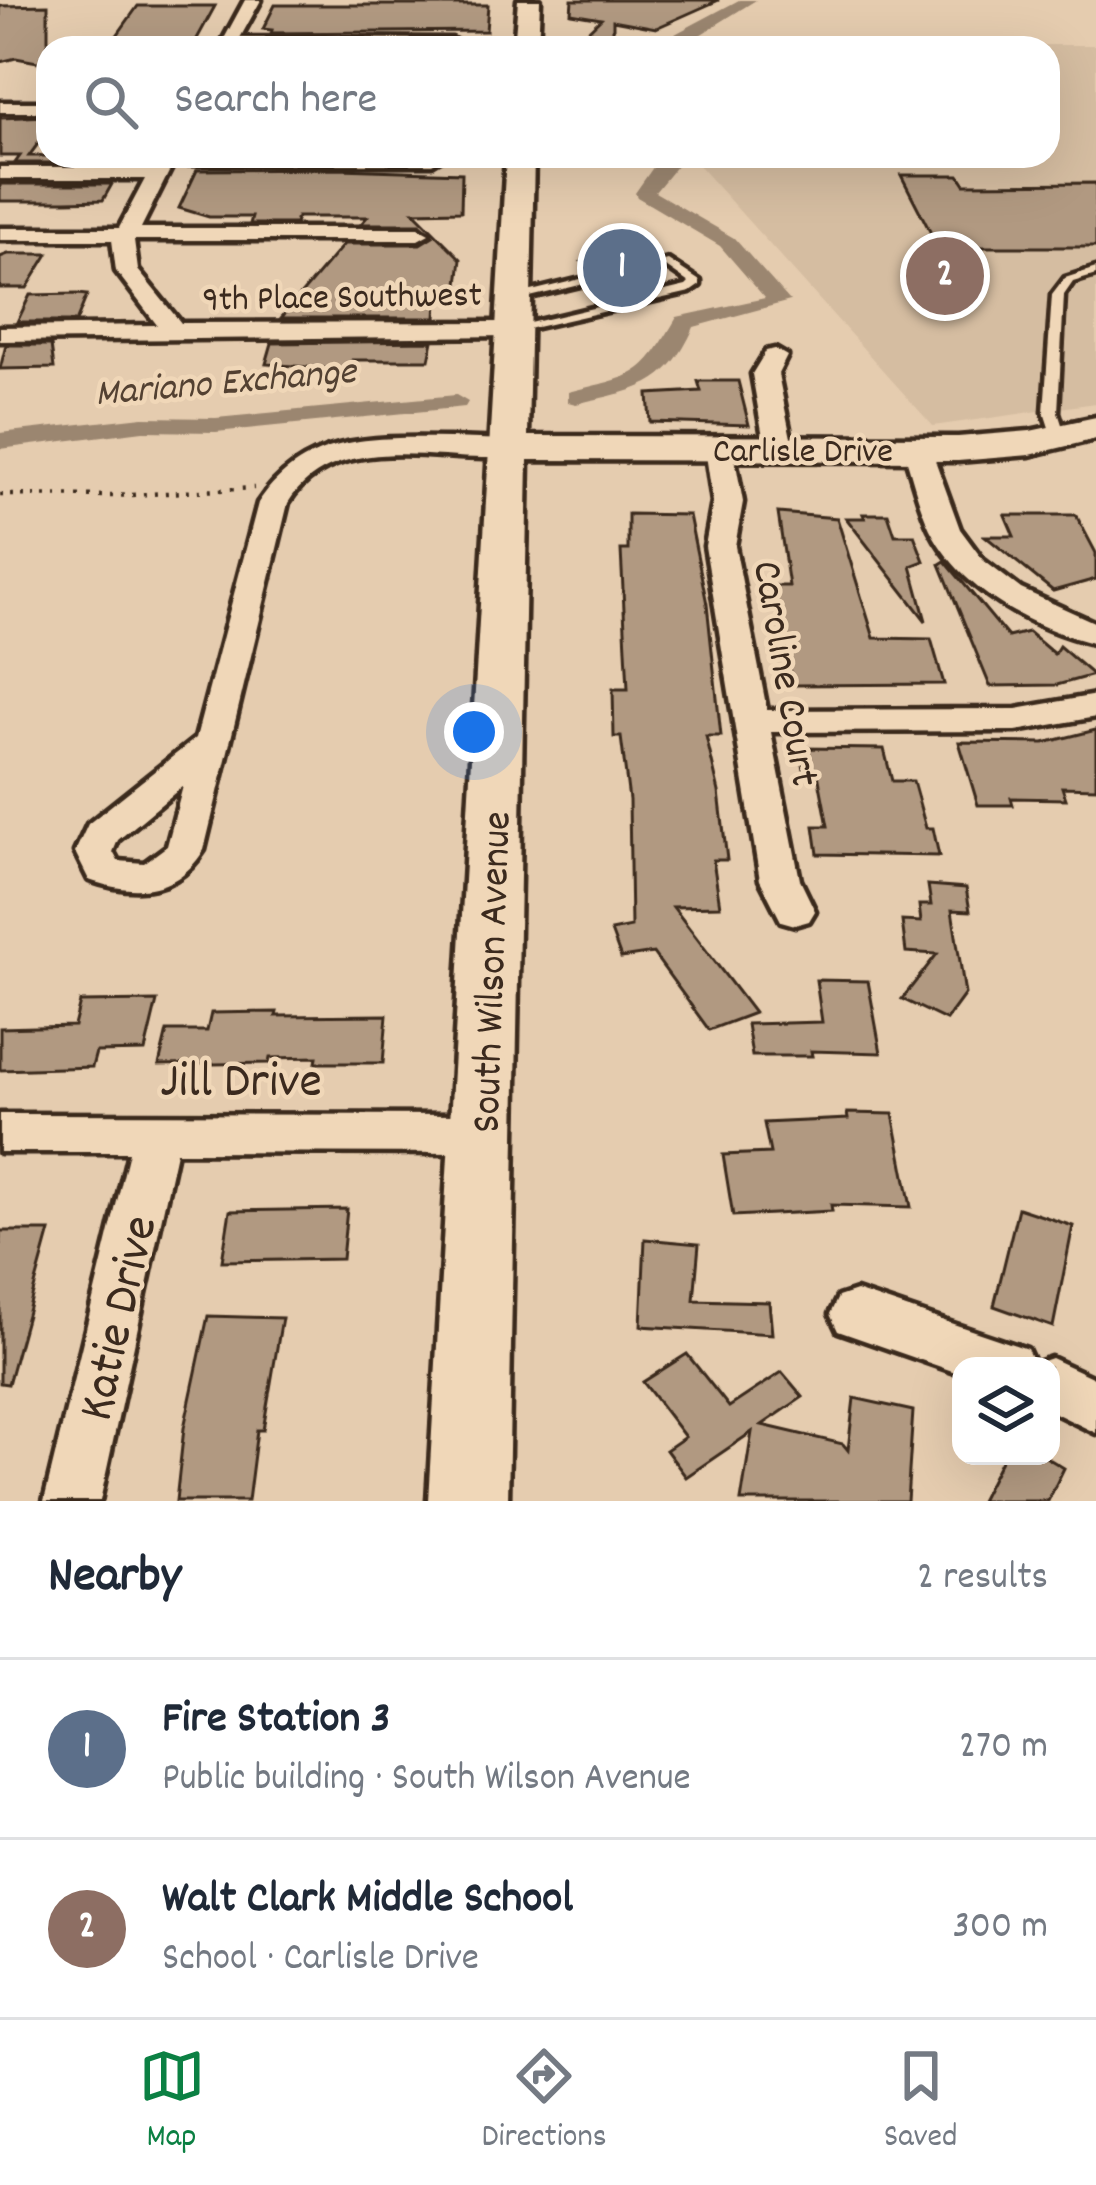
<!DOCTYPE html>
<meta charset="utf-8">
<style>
body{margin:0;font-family:Dekko,sans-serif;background:#f6f6f7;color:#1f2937}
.controls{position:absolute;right:36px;bottom:36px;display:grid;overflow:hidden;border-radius:24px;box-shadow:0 12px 48px #0002}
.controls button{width:108px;height:108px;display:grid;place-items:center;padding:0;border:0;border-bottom:3px solid #e0e1e3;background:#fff;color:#1f2937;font:60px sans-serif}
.you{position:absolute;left:474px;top:732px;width:42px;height:42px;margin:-30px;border:9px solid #fff;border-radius:50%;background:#1a73e8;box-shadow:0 0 0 18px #1a73e833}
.badge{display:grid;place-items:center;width:78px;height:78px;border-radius:50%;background:#0b8043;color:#fff;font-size:39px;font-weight:700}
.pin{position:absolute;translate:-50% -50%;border:6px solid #fff;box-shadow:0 3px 12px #0006}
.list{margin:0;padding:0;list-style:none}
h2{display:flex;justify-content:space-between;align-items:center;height:156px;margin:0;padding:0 48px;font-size:51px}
h2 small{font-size:39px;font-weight:400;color:#747a83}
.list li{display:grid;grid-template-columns:78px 1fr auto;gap:36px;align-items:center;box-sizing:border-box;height:180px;padding:0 48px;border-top:3px solid #e0e1e3}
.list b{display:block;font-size:45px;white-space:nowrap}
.list p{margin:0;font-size:39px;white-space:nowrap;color:#747a83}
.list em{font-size:39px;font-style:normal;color:#747a83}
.icon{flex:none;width:66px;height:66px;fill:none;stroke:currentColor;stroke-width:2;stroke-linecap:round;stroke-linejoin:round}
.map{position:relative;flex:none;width:1096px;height:1501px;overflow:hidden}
.search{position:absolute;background:#fff;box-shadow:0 12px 48px #0002;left:36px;right:36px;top:36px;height:132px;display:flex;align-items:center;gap:30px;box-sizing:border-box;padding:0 42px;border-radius:36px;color:#747a83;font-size:45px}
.sheet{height:516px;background:#fff}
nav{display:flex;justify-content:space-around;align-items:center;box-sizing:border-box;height:168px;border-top:3px solid #e0e1e3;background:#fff;font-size:33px;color:#747a83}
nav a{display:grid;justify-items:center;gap:6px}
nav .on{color:#0b8043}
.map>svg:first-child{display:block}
.built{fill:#d5bda1}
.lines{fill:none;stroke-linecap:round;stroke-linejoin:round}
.canal{fill:#9b8670;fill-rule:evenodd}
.building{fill:#b19981;stroke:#3b2a1e;stroke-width:3}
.lane-casing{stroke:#3b2a1e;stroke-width:9}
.street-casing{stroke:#3b2a1e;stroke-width:9}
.secondary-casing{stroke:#3b2a1e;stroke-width:9}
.path{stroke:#3b2a1e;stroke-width:4.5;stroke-dasharray:3 8;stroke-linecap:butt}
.lane{fill:#f0d7b8;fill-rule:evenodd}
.street{fill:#f0d7b8;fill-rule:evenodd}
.secondary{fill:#f0d7b8;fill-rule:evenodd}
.labels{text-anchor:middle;stroke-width:9;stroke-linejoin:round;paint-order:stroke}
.far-street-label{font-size:36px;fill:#3b2a1e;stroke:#f0d7b8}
.far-water-label{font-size:39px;font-style:italic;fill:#534132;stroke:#f0d7b8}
.street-label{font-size:42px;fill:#3b2a1e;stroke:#f0d7b8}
.near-street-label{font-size:51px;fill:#3b2a1e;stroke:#f0d7b8}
</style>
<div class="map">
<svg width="1096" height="1501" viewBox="0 0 1096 1501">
<rect width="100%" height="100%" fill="#e5ccaf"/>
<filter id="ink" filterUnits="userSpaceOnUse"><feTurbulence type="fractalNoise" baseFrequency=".00833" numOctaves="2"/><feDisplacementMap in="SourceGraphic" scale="24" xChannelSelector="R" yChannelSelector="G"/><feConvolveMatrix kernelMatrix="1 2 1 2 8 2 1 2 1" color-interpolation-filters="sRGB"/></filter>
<g filter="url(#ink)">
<path class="built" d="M693 45H1096V403L933 426 690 156H1048V48H691Z"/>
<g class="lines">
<g class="canal">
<path d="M739 0H756L679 48H663L675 34Z"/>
<path d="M661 156 682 159 655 192 734 238 790 301 694 327C667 389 637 389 576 404L568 402V392C636 375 641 380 677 317L765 298 720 246 637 197 635 193Z"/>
<path d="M456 395 468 402 465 407 216 432 143 431 0 449V433L143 417 216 418Z"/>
</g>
</g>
<g class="building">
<path d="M572 0H719L656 28 613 20V48H570L601 18 571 13Z"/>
<path d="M48 5V64L16 58 0 62V6Z"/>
<path d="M275 5H488L486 31 271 33 272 30 263 29Z"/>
<path d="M138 6H215L192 48H108Z"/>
<path d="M48 116V130L29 156H128L124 163H15L20 156H0V118Z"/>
<path d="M340 169 462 173 461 211 414 212 461 259 456 300 437 301 436 318H281L344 244H420L433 236 420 224H361L367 217H297L295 224H250L252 217H209L179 208 197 170Z"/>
<path d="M901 175H959L965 184 1096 183V247H938Z"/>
<path d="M0 184H112L103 200 66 201H0Z"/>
<path d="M633 253 644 261 637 265 639 271 662 274 611 284 605 274 583 262Z"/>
<path d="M8 254H48L27 288H0V257Z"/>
<path d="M30 295 77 294 87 295 76 322H17Z"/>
<path d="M433 341 429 360H352L347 370 266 364 272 343Z"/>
<path d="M6 345H51L54 368 0 369Z"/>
<path d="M698 381H738L749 425 650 422 648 394 701 391Z"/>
<path d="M778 513 837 518 874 638 931 639 944 684 793 685 773 586H789Z"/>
<path d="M628 514 689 515 707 604 721 736H706L719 792 727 860H713L720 906 673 907 754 1013 709 1030 653 953 621 958 611 931 631 927 629 800 621 737H614L613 689H628L621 550H628Z"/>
<path d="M863 514H888L895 535H914L924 561 911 566 926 621 846 518H865Z"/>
<path d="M1005 515H1076L1096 553V579L1053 591 985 536H1014Z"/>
<path d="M945 561 1008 637 1028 632 1054 654 1059 646 1093 675 1057 685 990 686 940 564Z"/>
<path d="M1096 730V788L1062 787 1066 799 1011 798 1013 805H978L959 742 1044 743Z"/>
<path d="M800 748 884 749 892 781H913L926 828H933L939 856 818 854 814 826H828L818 774H805Z"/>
<path d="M928 885 966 888 970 911 952 910 965 994 946 1020 902 999 937 954 906 952 902 921 921 922 919 905H931Z"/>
<path d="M816 980 868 981 881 1053 811 1051 812 1056H752L747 1024 822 1022Z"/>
<path d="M157 1001 145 1051 96 1052 92 1067 0 1070V1028L74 1026 80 1002Z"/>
<path d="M277 1012 276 1016 387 1015 383 1063H316L317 1057 270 1058 269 1063 159 1065 167 1031H207L211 1013Z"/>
<path d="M847 1113 893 1114 911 1207 831 1205 832 1211 733 1216 723 1155 770 1153 764 1123 848 1119Z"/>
<path d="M1018 1208 1073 1226 1053 1327 994 1306Z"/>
<path d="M347 1209 342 1259 222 1261 230 1211Z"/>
<path d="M0 1231H50L8 1384 0 1383Z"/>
<path d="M645 1239 699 1244 694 1300 769 1302 772 1334 641 1326Z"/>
<path d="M208 1316 282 1318 263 1430H257L248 1501H176L184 1428Z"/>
<path d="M687 1354 729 1407 782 1372 803 1397 762 1425 843 1444 848 1450 854 1398 913 1411 907 1501H741L752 1432 686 1477 666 1450 685 1437 643 1382Z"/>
<path d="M1003 1456H1044L1064 1468 1048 1501H980Z"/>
</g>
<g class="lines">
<defs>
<g id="lane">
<path d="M668 260 700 281V285L690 292 510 333 504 329 686 286 689 283 666 267 647 270 641 267Z"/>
<path d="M1096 268V275L1073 282 1064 295 1058 412 1066 437 1059 441 1052 437 1044 412 1052 295 1065 278Z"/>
<path d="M597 275 603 278 601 280 513 301 507 297Z"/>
</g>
<g id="street">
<path d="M245 0H261L240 38 452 39 460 44 456 48H219Z"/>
<rect x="0" y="102" width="48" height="10"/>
<path d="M157 156 442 158 432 164H173L141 228H418L429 234 418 240H134L138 270 181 323 510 322 522 329 510 336 0 341V327L157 325 116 271 112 240H0V228H119L145 179H0V167H151Z"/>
<path d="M775 349 787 356 778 374 793 448 779 456 765 448 752 374 766 351Z"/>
<path d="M449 438 508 440 522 448C490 481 343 414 288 503L204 850C177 894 134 896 89 880L75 852 88 824 196 738 258 503C303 434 373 437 449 438ZM183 786 167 846 144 863 118 861 113 852 118 840Z"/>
<path d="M719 440 733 448 743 502 735 546 767 710 1016 709 1096 695V717L1016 731 771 732 800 880 815 911 809 921 795 925 781 921 760 880 705 546 713 502 705 448Z"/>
<path d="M917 441 931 449 960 529 983 560 1021 589 1096 623V644C1031 628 961 591 930 529 918 504 912 475 903 449Z"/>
<path d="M0 1114 481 1115 498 1121 504 1134 498 1147 481 1153 176 1152 100 1501H44L129 1152H0Z"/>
<path d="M856 1291 1027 1349 1034 1364 1051 1358 1096 1379V1433L1051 1411V1366H961V1374L838 1331 830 1314 838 1297Z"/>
</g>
<g id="secondary">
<path d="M518 0H540L538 48H514Z"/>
<path d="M506 156H534L528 436 958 437 1030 431 1096 417V439L1030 455 958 461 528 460 508 1501H428Z"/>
</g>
</defs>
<use href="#lane" class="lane-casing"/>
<use href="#street" class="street-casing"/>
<use href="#secondary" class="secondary-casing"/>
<path class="path" d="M0 495 114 496 254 488"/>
<use href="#lane" class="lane"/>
<use href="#street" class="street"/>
<use href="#secondary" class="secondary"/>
</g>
</g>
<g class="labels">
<g class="far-street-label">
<text transform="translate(342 294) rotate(-1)" y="13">9th Place Southwest</text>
<text x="803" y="461">Carlisle Drive</text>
</g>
<g class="far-water-label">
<text transform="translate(225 379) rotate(-5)" y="14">Mariano Exchange</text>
</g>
<g class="street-label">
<text transform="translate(789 673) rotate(80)" y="15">Caroline Court</text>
<text transform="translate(488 972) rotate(-88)" y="15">South Wilson Avenue</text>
</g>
<g class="near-street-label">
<text x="241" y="1095">Jill Drive</text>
<text transform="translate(114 1317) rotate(-77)" y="18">Katie Drive</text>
</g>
</g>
</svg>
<div class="controls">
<button><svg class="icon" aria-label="layers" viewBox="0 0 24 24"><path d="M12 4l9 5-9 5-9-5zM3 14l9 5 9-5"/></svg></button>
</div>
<div class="you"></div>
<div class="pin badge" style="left:622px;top:268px;background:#5c6f8a">1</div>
<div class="pin badge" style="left:945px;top:276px;background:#8d6e63">2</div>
<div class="search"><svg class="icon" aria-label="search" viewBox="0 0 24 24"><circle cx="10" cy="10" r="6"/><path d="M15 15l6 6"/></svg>Search here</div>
</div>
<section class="sheet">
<h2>Nearby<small>2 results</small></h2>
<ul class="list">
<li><span class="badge" style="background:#5c6f8a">1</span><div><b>Fire Station 3</b><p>Public building · South Wilson Avenue</p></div><em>270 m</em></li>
<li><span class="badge" style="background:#8d6e63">2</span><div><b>Walt Clark Middle School</b><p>School · Carlisle Drive</p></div><em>300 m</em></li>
</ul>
</section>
<nav>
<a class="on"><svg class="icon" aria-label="map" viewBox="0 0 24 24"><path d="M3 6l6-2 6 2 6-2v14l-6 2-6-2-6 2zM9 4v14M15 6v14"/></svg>Map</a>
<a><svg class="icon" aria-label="directions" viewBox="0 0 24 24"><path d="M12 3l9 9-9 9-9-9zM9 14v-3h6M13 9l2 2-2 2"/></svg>Directions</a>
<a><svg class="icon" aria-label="saved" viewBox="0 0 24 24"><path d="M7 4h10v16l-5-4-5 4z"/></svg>Saved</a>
</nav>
